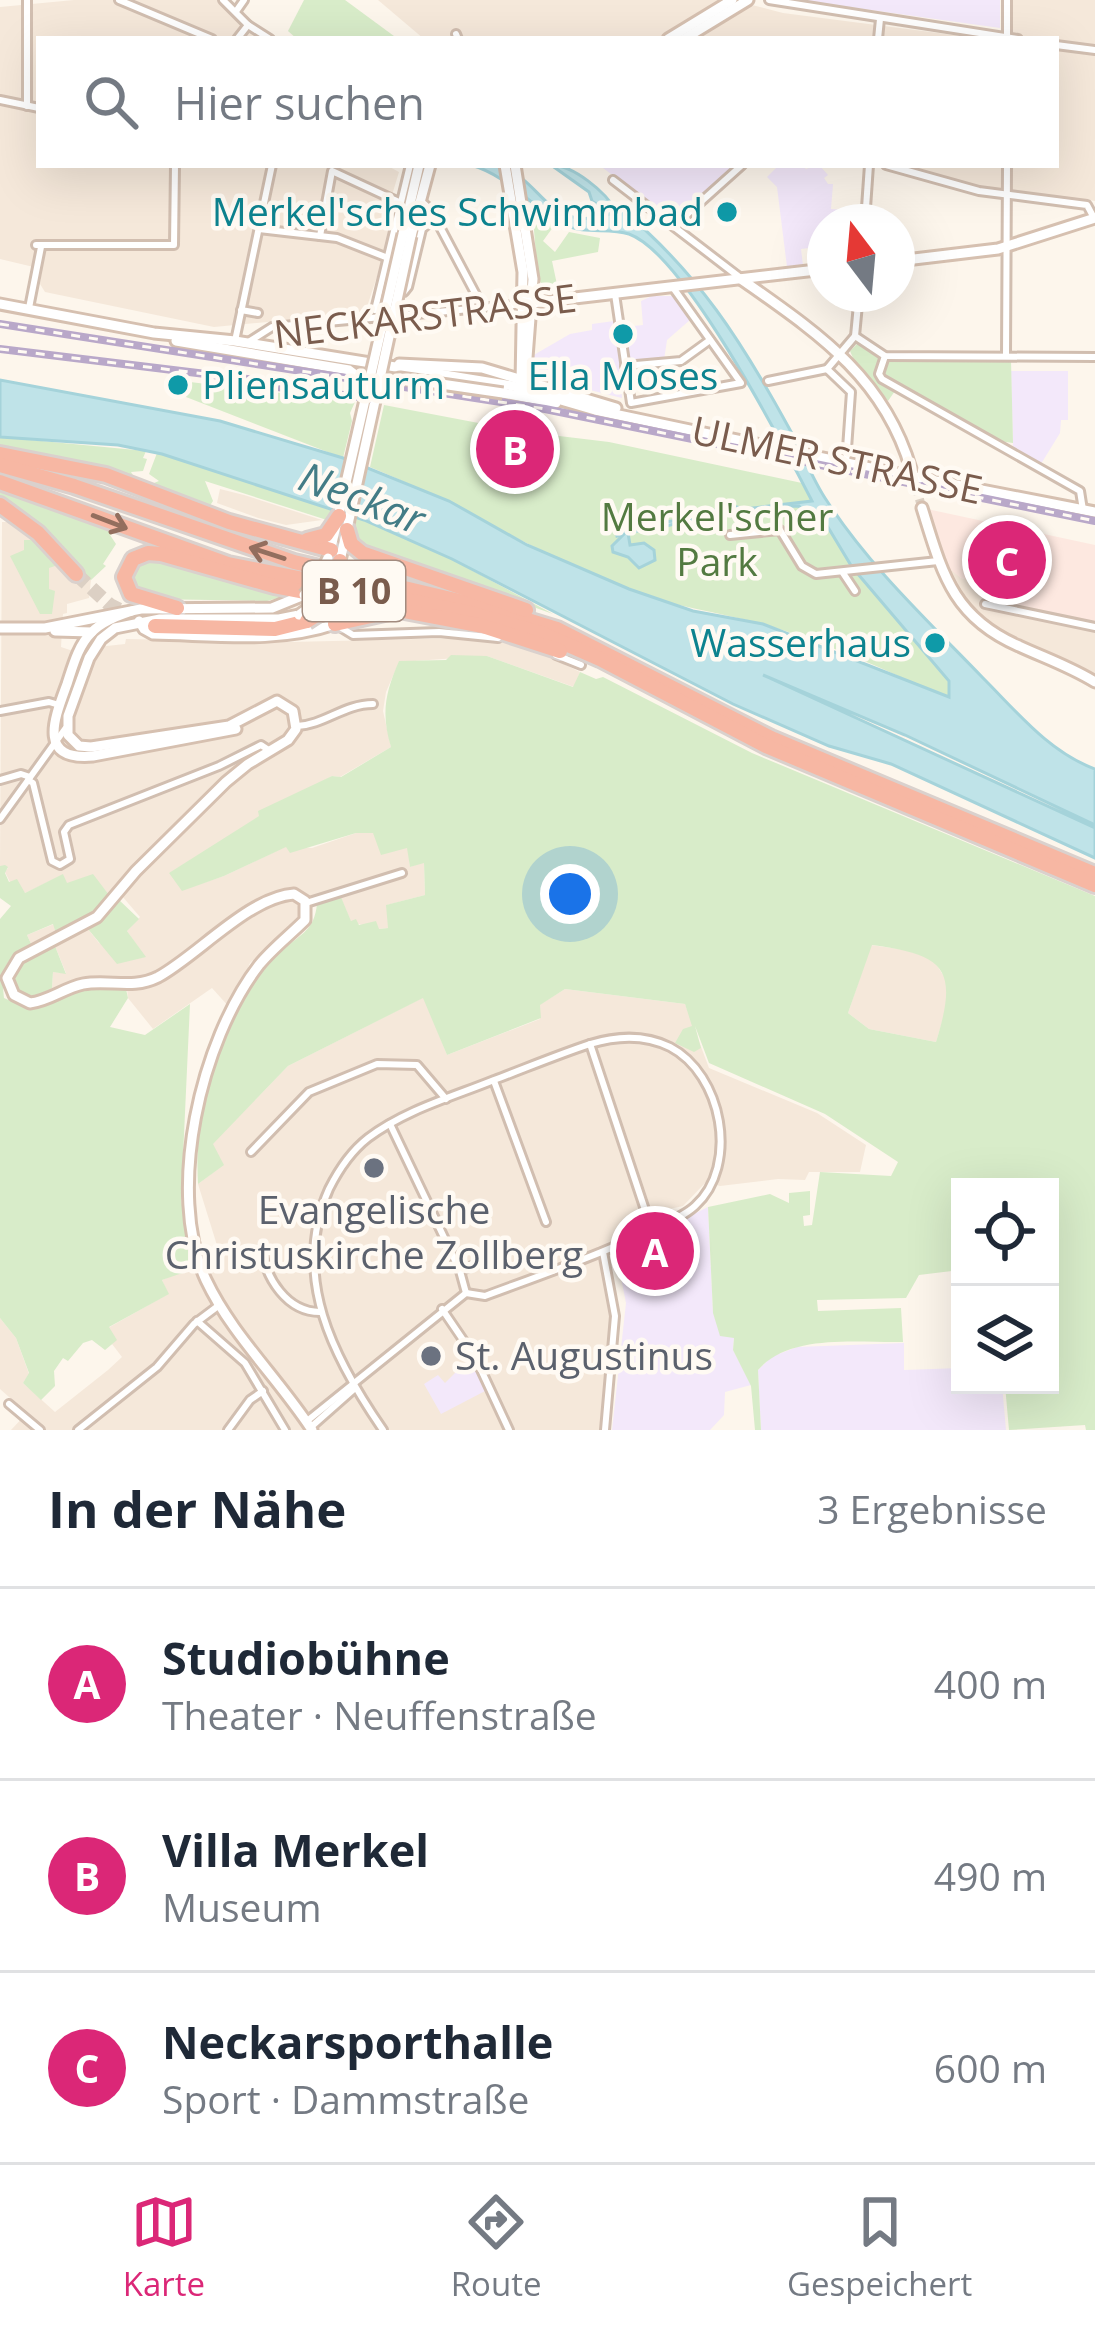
<!DOCTYPE html>
<html lang="de">
<meta charset="utf-8">
<style>
body{margin:0;font-family:"Open Sans",sans-serif;background:#f6f6f7;color:#1f2937}
.controls{position:absolute;right:36px;bottom:36px;display:grid;overflow:hidden;border-radius:0px;box-shadow:0 12px 48px #0002}
.controls button{width:108px;height:108px;display:grid;place-items:center;padding:0;border:0;border-bottom:3px solid #e0e1e3;background:#fff;color:#1f2937;font:60px sans-serif}
.compass{position:absolute;left:807px;top:204px;width:108px;height:108px;border-radius:50%;background:#fff;box-shadow:0 12px 48px #0002;rotate:344deg}
.you{position:absolute;left:570px;top:894px;width:42px;height:42px;margin:-30px;border:9px solid #fff;border-radius:50%;background:#1a73e8;box-shadow:0 0 0 18px #1a73e833}
.badge{display:grid;place-items:center;width:78px;height:78px;border-radius:50%;background:#db2777;color:#fff;font-size:39px;font-weight:700}
.pin{position:absolute;translate:-50% -50%;border:6px solid #fff;box-shadow:0 3px 12px #0006}
.list{margin:0;padding:0;list-style:none}
h2{display:flex;justify-content:space-between;align-items:center;height:156px;margin:0;padding:0 48px;font-size:51px}
h2 small{font-size:39px;font-weight:400;color:#747a83}
.list li{display:grid;grid-template-columns:78px 1fr auto;gap:36px;align-items:center;box-sizing:border-box;height:192px;padding:0 48px;border-top:3px solid #e0e1e3}
.list b{display:block;font-size:45px;white-space:nowrap}
.list p{margin:0;font-size:39px;white-space:nowrap;color:#747a83}
.list em{font-size:39px;font-style:normal;color:#747a83}
.icon{flex:none;width:66px;height:66px;fill:none;stroke:currentColor;stroke-width:2;stroke-linecap:round;stroke-linejoin:round}
.map{position:relative;flex:none;width:1095px;height:1430px;overflow:hidden}
.search{position:absolute;background:#fff;box-shadow:0 12px 48px #0002;left:36px;right:36px;top:36px;height:132px;display:flex;align-items:center;gap:30px;box-sizing:border-box;padding:0 42px;border-radius:0px;color:#747a83;font-size:45px}
.sheet{height:732px;background:#fff}
nav{display:flex;justify-content:space-around;align-items:center;box-sizing:border-box;height:168px;border-top:3px solid #e0e1e3;background:#fff;font-size:33px;color:#747a83}
nav a{display:grid;justify-items:center;gap:6px}
nav .on{color:#db2777}
.map>svg:first-child{display:block}
.residential{fill:#f5e8da}
.commercial{fill:#fde8e0}
.education{fill:#f3e8fa}
.green{fill:#d8ecc9;fill-rule:evenodd}
.water{fill:#bfe3e8;stroke:#a5d3da;stroke-width:3}
.lines{fill:none;stroke-linecap:round;stroke-linejoin:round}
.secondary-tunnel{stroke:#dcd0c4;stroke-width:9;stroke-dasharray:9 4.5;stroke-linecap:butt}
.highway-tunnel{stroke:#dcd0c4;stroke-width:14;stroke-dasharray:14 7;stroke-linecap:butt}
.street-casing{stroke:#d1beb0;stroke-width:12}
.secondary-casing{stroke:#d6c0b0;stroke-width:15}
.highway-casing{stroke:#dad1cd;stroke-width:20}
.street{stroke:#fff;stroke-width:6}
.secondary{stroke:#fff;stroke-width:9}
.highway{stroke:#f7b7a3;stroke-width:14}
.rail-casing{stroke:#b9a8c9;stroke-width:8}
.rail{stroke:#fffaf3;stroke-width:3;stroke-dasharray:9;stroke-linecap:butt}
.secondary-bridge-casing{stroke:#d6c0b0;stroke-width:15;stroke-linecap:butt}
.highway-bridge-casing{stroke:#dad1cd;stroke-width:20;stroke-linecap:butt}
.secondary-bridge{stroke:#fff;stroke-width:9}
.highway-bridge{stroke:#f7b7a3;stroke-width:14}
.oneway{stroke:#936e5e}
.culture-dot{fill:#0f9aa8;stroke:#fffaf3;stroke-width:4.5}
.worship-dot{fill:#6b7280;stroke:#fffaf3;stroke-width:4.5}
.labels{text-anchor:middle;stroke-width:9;stroke-linejoin:round;paint-order:stroke}
.shield{fill:#fffaf3;stroke:#a28b7f;stroke-width:3}
.shield-label{font-size:36px;font-weight:bold;fill:#7a5c4d}
.culture-label{font-size:39px;fill:#0d838f;stroke:#fffaf3;text-anchor:end}
.street-label{font-size:39px;fill:#7a5c4d;stroke:#fffaf3}
.park-label{font-size:39px;fill:#537a41;stroke:#fffaf3}
.worship-label{font-size:39px;fill:#5b616d;stroke:#fffaf3}
.water-label{font-size:42px;font-style:italic;fill:#437c86;stroke:#fffaf3}
</style>
<div class="map">
<svg width="1095" height="1430" viewBox="0 0 1095 1430">
<rect width="100%" height="100%" fill="#fdf6ec"/>
<g class="residential">
<path d="M74 0H218L265 39H39V165H386L399 172 389 205 396 209 394 225 365 313 214 327 45 292 40 284 42 269 0 259V7Z"/>
<path d="M378 0H725L661 39H424Z"/>
<path d="M1013 0H1095V201L994 190 902 165H1056V39H1012Z"/>
<path d="M752 5 783 13 985 39 696 38Z"/>
<path d="M220 489 244 495 322 520 286 525 258 518 217 503Z"/>
<path d="M2 522H9L27 535 66 576 91 580 89 598 67 604V613L63 614 61 647 70 650 125 644 126 639 290 642 463 638 527 646 580 672 574 687 487 656 399 662 386 692 383 711 391 747 340 777 332 776 260 816 182 890 224 876 287 846 312 848 356 833H373L408 848 410 867 424 862 425 895 387 905 389 928 378 929 351 922 339 893 311 897 299 905V915L294 923 250 963 230 1008 212 988 153 1029 128 998 126 980 84 978 52 988 53 972 66 973 55 946 50 938 32 946 27 935 54 924 63 943 88 929 99 943 145 957 127 931 140 917 122 896 109 895 98 882 66 883 63 875 25 893 10 882 5 872 8 868 0 866Z"/>
<path d="M953 570 961 578 976 581 993 599 992 609 1095 631V676L1017 643 986 624 965 602 948 572Z"/>
<path d="M871 945 913 951 934 961 947 981 948 1003 936 1042 869 1029 848 1013Z"/>
<path d="M565 989 685 1004 709 1068 817 1113 866 1145 860 1172H809L805 1180 778 1179 720 1186 706 1182 683 1206 665 1210 632 1233 597 1247 610 1307 602 1430H11L27 1413 0 1389V1318L16 1338 29 1374 23 1383 55 1412 108 1370 122 1357 112 1344 116 1339 108 1328 168 1294 162 1280 220 1255 198 1184 223 1165 212 1144 288 1066 424 997 447 1055 540 1019 539 1005Z"/>
</g>
<path class="commercial" d="M927 509 1095 545V623L993 602 976 582 961 578 946 566Z"/>
<g class="education">
<path d="M802 0H1000V28L842 6Z"/>
<path d="M599 165H737L674 221Z"/>
<path d="M779 165H801L806 169 819 165 828 175 824 178 828 184H833L831 209 860 211 859 222H825V262L818 256 817 247 801 249 803 265 787 267 777 187 767 177Z"/>
<path d="M652 296H675L691 319 667 340 664 360 619 365 622 398 549 380 538 371 532 356 570 334 592 330V324L614 321 616 335 625 334V327L643 325 641 301Z"/>
<path d="M1011 371H1068V420H1061L1060 433 1041 464 1013 446Z"/>
<path d="M708 1207 713 1313 734 1337 733 1350 751 1385 725 1392 724 1415 710 1430H612L626 1303 616 1252Z"/>
<path d="M904 1343V1370L960 1368V1385H1002L1006 1430H761L758 1370 771 1357 797 1347Z"/>
<path d="M466 1362 471 1368 474 1365 487 1390 441 1414 424 1384 438 1375 445 1383Z"/>
</g>
<g class="green">
<path d="M304 0H345L398 39H297L288 31Z"/>
<path d="M532 206 556 223 543 241 555 252 569 232 600 238 598 252 552 261 559 294 547 290 538 279Z"/>
<path d="M858 343 883 358 1011 360 1013 443 999 441 897 388 888 401 853 358 850 351Z"/>
<path d="M190 382 355 402 350 413 352 421 343 458 186 397Z"/>
<path d="M384 405 526 432 609 442 802 483 852 567 949 681 950 695 946 698C886 670 823 641 759 623 717 612 676 607 635 592 542 557 461 504 370 467Z"/>
<path d="M0 437 146 451 143 458 147 459 143 471 131 472 136 480 0 451Z"/>
<path d="M157 453 333 509 330 521 205 481 213 501 207 510 149 485 159 481 149 474Z"/>
<path d="M0 487 119 531 110 535 116 544 103 564 106 566 91 580 73 577 0 500Z"/>
<path d="M357 518 425 545 553 614 361 546 354 531Z"/>
<path d="M24 540H32L58 565 49 568V589L55 591 52 614H40L10 556 24 550Z"/>
<path d="M150 556 296 593 267 601 150 599 130 588 132 564Z"/>
<path d="M451 655 487 656 573 687 580 672 596 679 603 677 752 753 1095 896V1430H1086L1085 1425 1009 1430 1005 1385H1050V1187H960V1270L919 1275 906 1298 817 1300 818 1311 901 1308 903 1342C858 1343 790 1333 758 1370L761 1430H755L751 1386 733 1350 734 1338 720 1336 713 1313 708 1207 770 1194 789 1203V1193L810 1191V1215L803 1216 804 1226 812 1225 820 1172 891 1176 898 1162 825 1114 709 1063 695 1026 701 1048 694 1052 675 1043 683 1029 692 1026 685 1004 565 989 540 1005 541 1018 447 1055 423 998 288 1066 213 1144 224 1165 198 1184C194 1121 211 1039 250 988 259 976 269 963 280 952 297 936 315 932 317 903L341 897 351 921 356 919 359 925 376 921 379 929 388 928 386 905 425 895 424 863 410 867 407 848 381 855 373 833H356L290 853 286 847 224 876 182 891 169 873 259 816 258 811 332 776 341 777 391 747C381 714 385 693 399 661L446 660ZM872 945C945 955 959 968 936 1042L869 1029 848 1013Z"/>
<path d="M5 865 8 867 5 873 9 882 17 879 25 893 63 874 67 883 93 874 109 895 88 917 56 933 53 924 27 935 32 946C3 957 1 971 4 998L32 1010 85 988 126 989 128 998 110 1027 145 1035 190 1004 181 1200 194 1269 162 1280 169 1294 109 1327 117 1340 105 1350 92 1340 83 1343 68 1361 63 1358 54 1371 55 1386 41 1400 23 1383 29 1373 16 1338 0 1318V919L11 906 0 898V866Z"/>
<path d="M118 899 139 919 127 931 146 957 117 964 88 929Z"/>
<path d="M55 946 66 974 53 972 52 988 36 997 22 994 14 982 18 966Z"/>
</g>
<path class="water" d="M471 165C480 165 492 163 500 166 544 181 547 234 610 214L592 201 589 192 551 165C573 165 606 192 616 211L620 208C698 272 742 342 789 428 802 451 812 479 827 501 870 567 928 621 983 678 1017 712 1049 752 1095 769V825L905 735 763 675 1095 828V858L891 764 829 746 733 704 452 559 364 520 162 454 118 445 0 437V380L220 421 343 458 449 501 527 545 629 589 693 611 763 624 949 697V681L852 567 826 524 815 526 799 506C772 507 669 519 652 533L647 529 628 533 630 545 644 543 654 550 655 560 639 568 628 557 613 552 612 546 624 534 617 536 616 531 643 525 646 515 666 522 714 514 719 502 744 509 812 501C783 445 685 254 629 234 609 227 585 235 565 225 531 207 509 176 471 165Z"/>
<g class="lines">
<path class="secondary-tunnel" d="M912 473 922 508"/>
<path class="highway-tunnel" d="M76 574 110 605 150 625"/>
<defs>
<g id="street">
<path d="M27 0V106"/>
<path d="M119 0 212 39"/>
<path d="M223 0 248 25 270 39"/>
<path d="M769 0 1018 39"/>
<path d="M1007 0V39"/>
<path d="M237 10 244 0"/>
<path d="M456 34 458 39"/>
<path d="M237 39 248 25"/>
<path d="M878 39 880 19"/>
<path d="M1056 45 1095 50"/>
<path d="M0 100 39 108"/>
<path d="M886 165 979 191 1087 205 1094 218"/>
<path d="M613 180 738 276"/>
<path d="M422 202 431 210 483 308"/>
<path d="M865 222 869 165"/>
<path d="M674 226 742 165"/>
<path d="M259 229 337 238 388 258"/>
<path d="M320 236 332 171 401 203"/>
<path d="M36 245H174L175 165"/>
<path d="M396 292H404L408 287 422 229 435 218"/>
<path d="M615 294 631 403 741 383 674 289"/>
<path d="M29 308 41 247"/>
<path d="M241 310 258 313"/>
<path d="M375 310 410 165"/>
<path d="M395 316 523 304"/>
<path d="M855 336 885 356 1095 357"/>
<path d="M235 341 272 165"/>
<path d="M250 341 272 327 382 317"/>
<path d="M885 356 879 374 882 379 1080 491 1083 510"/>
<path d="M1006 356 1007 165"/>
<path d="M625 366 681 361 710 340"/>
<path d="M827 369 851 392 846 463"/>
<path d="M827 369 855 336 859 294"/>
<path d="M768 381 827 369"/>
<path d="M730 535 780 530 802 566 816 574 938 561"/>
<path d="M843 573 855 591"/>
<path d="M985 604 1095 627"/>
<path d="M335 624 353 635 439 632 498 638"/>
<path d="M556 655 581 665"/>
<path d="M0 711 49 702 59 705"/>
<path d="M297 726C324 725 344 704 373 704"/>
<path d="M0 780 21 774 30 777"/>
<path d="M28 780 33 783 52 861 60 865 70 859 64 832 69 825 219 766 261 745 270 751"/>
<path d="M0 819 65 729"/>
<path d="M306 903 402 873"/>
<path d="M590 1044 651 1228"/>
<path d="M494 1081 546 1222"/>
<path d="M390 1124 460 1271 466 1293"/>
<path d="M251 1152 309 1092 377 1064 417 1065 446 1099"/>
<path d="M262 1248C265 1278 287 1312 320 1312"/>
<path d="M603 1252 615 1316 605 1430"/>
<path d="M460 1271 486 1260"/>
<path d="M442 1309 476 1359 509 1430"/>
<path d="M197 1321 245 1363 285 1430"/>
<path d="M9 1404 40 1430"/>
<path d="M307 1421 466 1293"/>
<path d="M311 1427 354 1389"/>
<path d="M78 1430 157 1367 194 1324 218 1306"/>
<path d="M228 1430 250 1400 263 1391"/>
<path d="M383 1430C334 1359 290 1276 329 1189 339 1169 350 1152 368 1138 405 1110 452 1097 494 1080 526 1068 557 1055 590 1044 616 1036 644 1034 670 1047 722 1074 740 1165 695 1206 682 1218 663 1224 647 1232 594 1257 539 1276 485 1296L466 1293"/>
</g>
<g id="secondary">
<path d="M668 39 732 0"/>
<path d="M684 39 748 0"/>
<path d="M505 165 523 272 521 383"/>
<path d="M515 165 533 279 525 384"/>
<path d="M403 234 419 165"/>
<path d="M411 236 430 165"/>
<path d="M897 261 998 249 1095 218"/>
<path d="M741 279C816 332 884 376 911 469"/>
<path d="M0 304 154 333 235 341 513 386 595 410 899 474"/>
<path d="M523 304 825 269"/>
<path d="M176 341 349 370 361 379"/>
<path d="M399 364 482 368 616 408"/>
<path d="M503 393 556 403"/>
<path d="M920 478 1095 512"/>
<path d="M922 508C942 572 952 617 1019 646 1045 658 1071 667 1095 682"/>
<path d="M330 552 365 400"/>
<path d="M340 561 375 401"/>
<path d="M132 611C118 616 102 621 91 633 78 646 73 666 67 684 55 717 36 761 93 756L236 729"/>
<path d="M299 615 279 619H160L115 628 101 639 89 658 68 716V735L79 746 91 747 229 726 277 701 293 711 296 729 288 740 248 764 226 782 136 871 97 917 19 958 7 978 14 995 30 1003C49 1001 64 988 83 984 109 979 132 990 158 977 197 956 249 897 294 894L305 901V920C290 935 272 949 259 965 201 1040 165 1192 206 1280 232 1335 279 1379 312 1430"/>
<path d="M139 621 144 629 153 634C214 635 277 644 335 624"/>
<path d="M0 628H45L141 609 272 608 304 595"/>
<path d="M55 631 92 632"/>
</g>
<g id="highway">
<path d="M0 454 106 475 229 522 331 550"/>
<path d="M0 465 74 486 294 562 485 607 557 629 771 738 1095 874"/>
<path d="M0 482 228 564 467 612 541 633 600 659 766 746 1095 885"/>
<path d="M0 505 38 533 76 574"/>
<path d="M347 530 351 544 362 553 526 610"/>
<path d="M307 540 326 535 339 516"/>
<path d="M177 608 131 594 124 577 133 559 148 553 161 554 274 586 483 626 560 651"/>
<path d="M335 624 389 612"/>
<path d="M155 626 275 629 307 621"/>
</g>
</defs>
<use href="#street" class="street-casing"/>
<use href="#secondary" class="secondary-casing"/>
<use href="#highway" class="highway-casing"/>
<use href="#street" class="street"/>
<use href="#secondary" class="secondary"/>
<use href="#highway" class="highway"/>
<defs>
<g id="rail">
<path d="M0 324 545 409 1095 521"/>
<path d="M0 349 263 381"/>
<path d="M245 383 376 399"/>
</g>
</defs>
<use href="#rail" class="rail-casing"/>
<use href="#rail" class="rail"/>
<defs>
<g id="secondary-bridge">
<path d="M380 391 387 382 400 378 503 393"/>
<path d="M365 400 403 234"/>
<path d="M375 401 411 236"/>
<path d="M899 474 920 478"/>
<path d="M304 595 318 579 328 558"/>
<path d="M299 615 321 599 335 577"/>
</g>
<path id="highway-bridge" d="M307 621C328 609 343 586 340 561"/>
</defs>
<use href="#secondary-bridge" class="secondary-bridge-casing"/>
<use href="#highway-bridge" class="highway-bridge-casing"/>
<use href="#secondary-bridge" class="secondary-bridge"/>
<use href="#highway-bridge" class="highway-bridge"/>
</g>
<defs><path id="oneway-shaft" d="M-6 0H5M1.5-3L5.5 0L1.5 3" fill="none" stroke-width="1.6" stroke-linecap="round" stroke-linejoin="round" transform="scale(3)"/></defs>
<g class="oneway">
<use href="#oneway-shaft" transform="translate(110 522) rotate(21)"/>
<use href="#oneway-shaft" transform="translate(267 553) rotate(-162)"/>
</g>
<g class="culture-dot">
<circle cx="727" cy="212" r="12"/>
<circle cx="623" cy="334" r="12"/>
<circle cx="178" cy="385" r="12"/>
<circle cx="935" cy="643" r="12"/>
</g>
<g class="worship-dot">
<circle cx="374" cy="1168" r="12"/>
<circle cx="431" cy="1356" r="12"/>
</g>
<g class="labels">
<rect class="shield" x="303" y="561" width="102" height="60" rx="9"/>
<g class="shield-label">
<text x="354" y="604">B 10</text>
</g>
<g class="culture-label">
<text x="703" y="226">Merkel'sches Schwimmbad</text>
<text x="623" y="390" text-anchor="middle">Ella Moses</text>
<text x="202" y="399" text-anchor="start">Pliensauturm</text>
<text x="911" y="657">Wasserhaus</text>
</g>
<g class="street-label">
<text transform="translate(425 316) rotate(-7)" y="14">NECKARSTRASSE</text>
<text transform="translate(837 460) rotate(12)" y="14">ULMER STRASSE</text>
</g>
<g class="park-label">
<text x="717" y="531">Merkel'scher<tspan x="717" dy="45">Park</tspan></text>
</g>
<g class="worship-label">
<text x="374" y="1224">Evangelische<tspan x="374" dy="45">Christuskirche Zollberg</tspan></text>
<text x="455" y="1370" text-anchor="start">St. Augustinus</text>
</g>
<g class="water-label">
<text transform="translate(362 498) rotate(21)" y="15">Neckar</text>
</g>
</g>
</svg>
<div class="controls">
<button><svg class="icon" aria-label="locate" viewBox="0 0 24 24"><circle cx="12" cy="12" r="6"/><path d="M12 2v4M12 18v4M2 12h4M18 12h4"/></svg></button>
<button><svg class="icon" aria-label="layers" viewBox="0 0 24 24"><path d="M12 4l9 5-9 5-9-5zM3 14l9 5 9-5"/></svg></button>
</div>
<svg class="compass" viewBox="-18 -18 36 36"><path d="M0-13l5 13h-10z" fill="#e53935"/><path d="M0 13l5-13h-10z" fill="#747a83"/></svg>
<div class="you"></div>
<div class="pin badge" style="left:655px;top:1251px">A</div>
<div class="pin badge" style="left:515px;top:449px">B</div>
<div class="pin badge" style="left:1007px;top:560px">C</div>
<div class="search"><svg class="icon" aria-label="search" viewBox="0 0 24 24"><circle cx="10" cy="10" r="6"/><path d="M15 15l6 6"/></svg>Hier suchen</div>
</div>
<section class="sheet">
<h2>In der Nähe<small>3 Ergebnisse</small></h2>
<ul class="list">
<li><span class="badge">A</span><div><b>Studiobühne</b><p>Theater · Neuffenstraße</p></div><em>400 m</em></li>
<li><span class="badge">B</span><div><b>Villa Merkel</b><p>Museum</p></div><em>490 m</em></li>
<li><span class="badge">C</span><div><b>Neckarsporthalle</b><p>Sport · Dammstraße</p></div><em>600 m</em></li>
</ul>
</section>
<nav>
<a class="on"><svg class="icon" aria-label="map" viewBox="0 0 24 24"><path d="M3 6l6-2 6 2 6-2v14l-6 2-6-2-6 2zM9 4v14M15 6v14"/></svg>Karte</a>
<a><svg class="icon" aria-label="directions" viewBox="0 0 24 24"><path d="M12 3l9 9-9 9-9-9zM9 14v-3h6M13 9l2 2-2 2"/></svg>Route</a>
<a><svg class="icon" aria-label="saved" viewBox="0 0 24 24"><path d="M7 4h10v16l-5-4-5 4z"/></svg>Gespeichert</a>
</nav>
